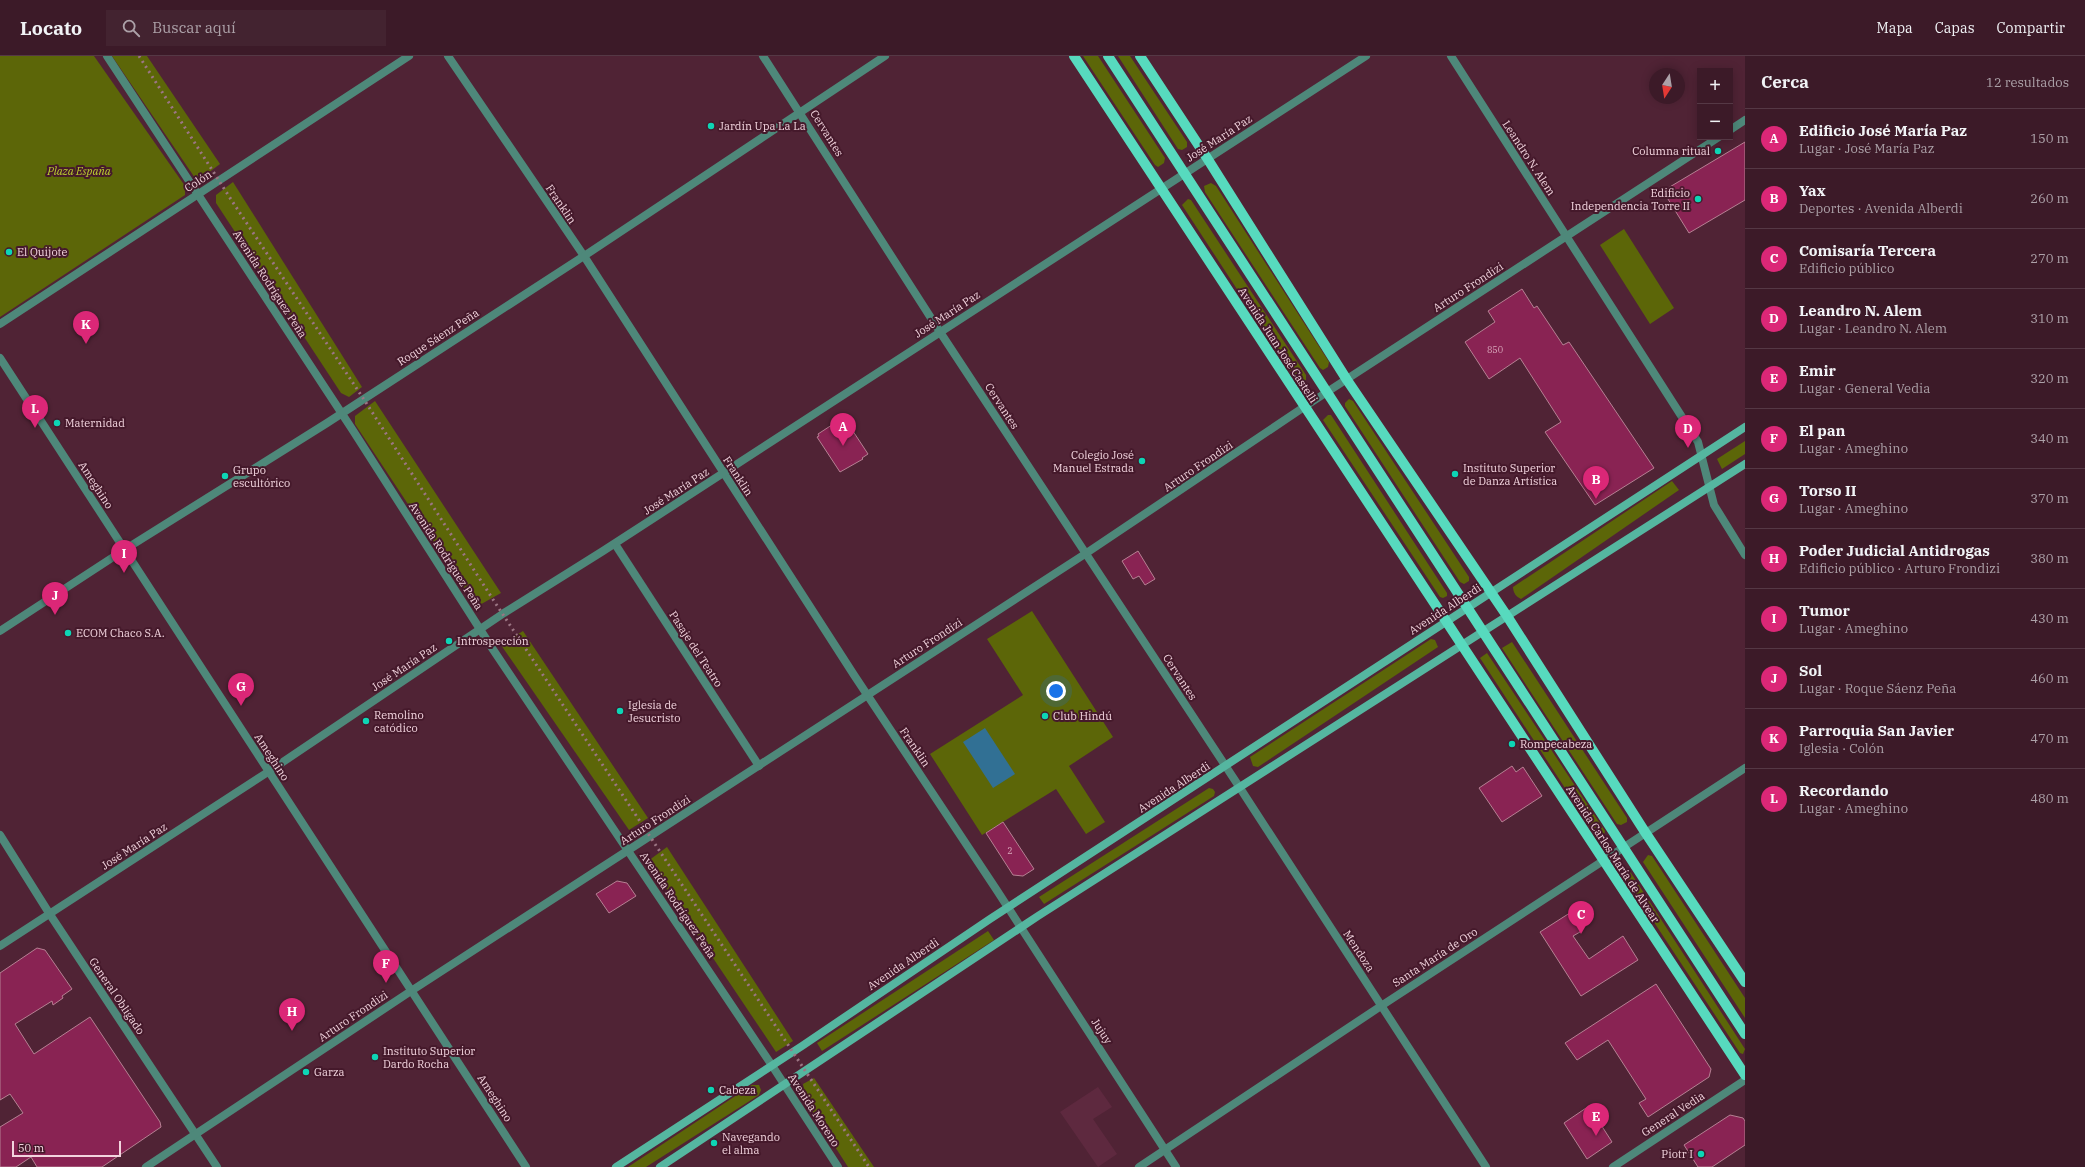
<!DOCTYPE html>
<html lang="es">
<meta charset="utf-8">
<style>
body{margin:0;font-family:"IBM Plex Serif",serif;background:#432330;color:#f1f3f6}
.controls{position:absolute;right:12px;top:12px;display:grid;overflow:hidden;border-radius:0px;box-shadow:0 2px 10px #0003}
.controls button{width:36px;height:36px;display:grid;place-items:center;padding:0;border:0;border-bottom:1px solid #553845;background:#3c1a28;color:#f1f3f6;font:20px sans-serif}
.compass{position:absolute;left:1649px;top:12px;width:36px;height:36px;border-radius:50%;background:#3c1a28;box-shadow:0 2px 10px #0003;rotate:192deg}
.scale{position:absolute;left:12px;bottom:10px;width:109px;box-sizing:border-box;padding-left:4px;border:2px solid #f2d4de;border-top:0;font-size:11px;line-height:14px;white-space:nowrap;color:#f2d4de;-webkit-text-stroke:3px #45192b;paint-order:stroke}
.you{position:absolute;left:1056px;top:635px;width:14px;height:14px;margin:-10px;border:3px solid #fff;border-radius:50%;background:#1a73e8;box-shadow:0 0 0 6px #1a73e833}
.badge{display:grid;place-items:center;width:26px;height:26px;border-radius:50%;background:#db2777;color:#fff;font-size:13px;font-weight:700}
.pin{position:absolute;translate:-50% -33px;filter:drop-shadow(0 1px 2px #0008)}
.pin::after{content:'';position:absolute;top:21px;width:14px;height:12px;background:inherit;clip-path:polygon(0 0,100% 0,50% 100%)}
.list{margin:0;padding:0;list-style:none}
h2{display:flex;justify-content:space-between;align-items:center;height:52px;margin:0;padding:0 16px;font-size:17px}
h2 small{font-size:13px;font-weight:400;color:#aca1a8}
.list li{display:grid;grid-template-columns:26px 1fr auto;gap:12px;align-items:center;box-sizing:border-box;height:60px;padding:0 16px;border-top:1px solid #553845}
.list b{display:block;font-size:15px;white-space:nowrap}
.list p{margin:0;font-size:13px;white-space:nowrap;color:#aca1a8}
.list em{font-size:13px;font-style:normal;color:#aca1a8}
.icon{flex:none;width:22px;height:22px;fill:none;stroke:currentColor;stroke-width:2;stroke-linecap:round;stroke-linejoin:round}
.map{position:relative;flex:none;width:1745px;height:1111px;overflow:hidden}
header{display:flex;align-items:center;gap:24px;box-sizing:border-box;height:56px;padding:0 20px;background:#3c1a28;border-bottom:1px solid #553845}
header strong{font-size:19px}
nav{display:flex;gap:22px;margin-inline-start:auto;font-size:14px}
.search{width:280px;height:36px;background:#432330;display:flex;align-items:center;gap:10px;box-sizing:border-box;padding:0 14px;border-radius:0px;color:#aca1a8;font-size:15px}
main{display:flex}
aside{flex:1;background:#3c1a28}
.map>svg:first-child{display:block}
.built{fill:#5e293f}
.green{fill:#5c6608}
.water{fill:#317094}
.building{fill:#892353;stroke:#b68093}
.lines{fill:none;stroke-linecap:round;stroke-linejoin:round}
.street{stroke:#4e887a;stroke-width:8}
.secondary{stroke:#55b6a0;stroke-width:8}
.primary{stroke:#57dabe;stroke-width:10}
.rail{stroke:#9c7684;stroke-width:3;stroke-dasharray:2 4;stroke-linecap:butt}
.poi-dot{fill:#0dd5b5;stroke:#45192b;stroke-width:1.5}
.labels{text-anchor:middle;stroke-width:4;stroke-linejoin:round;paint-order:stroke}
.number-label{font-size:9px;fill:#d8a8bb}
.poi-label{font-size:11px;fill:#f2d4de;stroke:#45192b;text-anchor:start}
.street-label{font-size:11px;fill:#f2d4de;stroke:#45192b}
.park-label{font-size:11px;font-style:italic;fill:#bdd030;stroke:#45192b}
</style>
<header>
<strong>Locato</strong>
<div class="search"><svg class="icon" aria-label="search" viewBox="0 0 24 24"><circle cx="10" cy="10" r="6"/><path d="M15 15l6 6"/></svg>Buscar aquí</div>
<nav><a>Mapa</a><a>Capas</a><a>Compartir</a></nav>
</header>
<main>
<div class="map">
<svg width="1745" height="1111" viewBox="0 0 1745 1111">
<rect width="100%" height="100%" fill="#502335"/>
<path class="built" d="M1098 1031 1112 1051 1093 1063 1117 1098 1098 1111 1060 1056Z"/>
<g class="green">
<path d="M0 0H94L185 130V139L0 261Z"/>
<path d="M112 0H147L220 108 200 123 195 122Z"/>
<path d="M1083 0H1098L1165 102 1164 107 1158 111 1155 109Z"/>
<path d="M1118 0H1130L1187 86V91L1182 94 1178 93Z"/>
<path d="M233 126 362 331 349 341 341 337 216 147V139Z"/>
<path d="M1211 127 1216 130 1329 306 1328 311 1323 314 1320 312 1205 136 1204 130Z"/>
<path d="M1188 143 1191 144 1306 319V324L1301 327 1297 325 1182 149Z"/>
<path d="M1624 173 1674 252 1650 268 1600 189Z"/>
<path d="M1349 343 1353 345 1469 521V525L1464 528 1460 526 1345 350V347Z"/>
<path d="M375 345 501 537 476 551 355 368V360Z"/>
<path d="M1328 359H1331L1447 537V540L1443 542 1440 541 1323 364Z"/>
<path d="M1745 385V398L1722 413 1717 403Z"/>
<path d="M1672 425 1679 434 1521 543C1516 541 1513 536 1513 531Z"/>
<path d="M1032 555 1113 681 1069 710 1105 766 1086 778 1056 733 982 779 930 698 1023 639 987 583Z"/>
<path d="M523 575 648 762 629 774 501 589Z"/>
<path d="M1431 583 1435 584 1438 591 1258 711 1253 710 1250 701Z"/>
<path d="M1512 586 1627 762V766L1621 769 1617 768 1502 592Z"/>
<path d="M1487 597 1605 775 1604 779 1597 781 1480 602Z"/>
<path d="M1209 732 1213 733 1215 736 1214 740 1044 848 1039 841Z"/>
<path d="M667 791 793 985 776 996 648 805Z"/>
<path d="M1648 799 1652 800 1745 942V962L1643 806Z"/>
<path d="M1626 814H1629L1745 993 1743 998 1740 997 1623 819Z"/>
<path d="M988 875 994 884 822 995 817 987Z"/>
<path d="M814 1022 874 1111H848L805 1044 803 1028Z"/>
<path d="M752 1029H759L761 1034 759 1039 646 1111H628Z"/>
</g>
<path class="water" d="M985 672 1015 718 993 732 963 686Z"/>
<g class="building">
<path d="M1745 86V144L1689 177 1663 135Z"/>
<path d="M1522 233 1534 252 1537 250 1563 289 1569 286 1654 412 1595 449 1545 376 1561 366 1520 302 1489 323 1465 286 1495 266 1488 255Z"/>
<path d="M841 363 842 365 845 363 868 398 862 402 863 403 840 416 817 381 819 380 818 378Z"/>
<path d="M1138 495 1155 523 1145 529 1139 520 1133 523 1122 505Z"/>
<path d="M1512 710 1516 716 1523 711 1542 740 1502 766 1479 732Z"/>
<path d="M1003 766 1034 813 1023 820 1013 819 986 777Z"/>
<path d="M617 825 627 827 636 840 609 857 596 838Z"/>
<path d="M1576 853 1583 863 1580 876 1573 880 1589 903 1623 880 1638 904 1581 940 1540 876Z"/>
<path d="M37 892 45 894 72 933 62 940 63 942 53 949 52 945 15 968 34 998 90 961 160 1066 161 1071 102 1111H37L31 1101 16 1111H0V1071L23 1057 10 1038 0 1044V917Z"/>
<path d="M1656 928 1711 1013 1709 1021 1648 1061 1639 1047 1646 1043 1608 984 1577 1004 1565 987Z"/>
<path d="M1589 1050 1612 1086 1587 1103 1564 1067Z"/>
<path d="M1730 1059 1743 1062 1745 1065V1089L1712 1111H1698L1684 1089Z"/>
</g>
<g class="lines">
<g class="street">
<path d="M107 0 352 373 492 592 771 1008 838 1111"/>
<path d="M448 0 584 200 854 619 996 833 1176 1111"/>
<path d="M763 0 940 276 1240 732 1486 1111"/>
<path d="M1451 0 1698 386 1714 449 1745 499"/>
<path d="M1730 74 1745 64"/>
<path d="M0 268 409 0"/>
<path d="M0 302 526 1111"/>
<path d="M615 488 759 710"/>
<path d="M0 575 124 494 327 367 584 200 885 0"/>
<path d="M0 779 49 857 217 1111"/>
<path d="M0 890 268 716 504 557 603 495 1366 0"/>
<path d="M146 1111 411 935 1085 498 1304 351 1719 81"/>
<path d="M1139 1111 1381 950 1745 712"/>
<path d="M1613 1111 1745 1024"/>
</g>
<g class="secondary">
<path d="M616 1111 802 990 990 863 1745 371"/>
<path d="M660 1111 1038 860 1745 408"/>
</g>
<g class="primary">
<path d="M1074 0 1745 1019"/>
<path d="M1108 0 1745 978"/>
<path d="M1140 0 1207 102 1347 324 1507 560 1645 776 1745 926"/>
</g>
<path class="rail" d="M139 0 232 145 363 342 494 545 869 1111"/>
</g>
<g class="poi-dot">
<circle cx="711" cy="70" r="4"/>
<circle cx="1718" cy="95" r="4"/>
<circle cx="1698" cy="143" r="4"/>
<circle cx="9" cy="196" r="4"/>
<circle cx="57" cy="367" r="4"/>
<circle cx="1142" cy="405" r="4"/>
<circle cx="1455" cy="418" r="4"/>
<circle cx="225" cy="420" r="4"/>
<circle cx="68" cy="577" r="4"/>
<circle cx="449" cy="585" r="4"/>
<circle cx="620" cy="655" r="4"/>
<circle cx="1045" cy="660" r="4"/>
<circle cx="366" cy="665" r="4"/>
<circle cx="1512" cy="688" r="4"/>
<circle cx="375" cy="1001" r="4"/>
<circle cx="306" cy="1016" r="4"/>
<circle cx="711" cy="1034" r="4"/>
<circle cx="714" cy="1087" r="4"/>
<circle cx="1701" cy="1098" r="4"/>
</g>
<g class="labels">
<g class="number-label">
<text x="1495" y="297">850</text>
<text x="1010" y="798">2</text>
</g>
<g class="poi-label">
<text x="719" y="74">Jardín Upa La La</text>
<text x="1710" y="99" text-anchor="end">Columna ritual</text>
<text x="1690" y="141" text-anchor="end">Edificio<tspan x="1690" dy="13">Independencia Torre II</tspan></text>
<text x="17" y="200">El Quijote</text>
<text x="65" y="371">Maternidad</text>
<text x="1134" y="403" text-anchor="end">Colegio José<tspan x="1134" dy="13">Manuel Estrada</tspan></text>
<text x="1463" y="416">Instituto Superior<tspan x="1463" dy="13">de Danza Artística</tspan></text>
<text x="233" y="418">Grupo<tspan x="233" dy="13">escultórico</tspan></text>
<text x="76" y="581">ECOM Chaco S.A.</text>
<text x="457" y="589">Introspección</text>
<text x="628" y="653">Iglesia de<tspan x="628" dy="13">Jesucristo</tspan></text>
<text x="374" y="663">Remolino<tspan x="374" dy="13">catódico</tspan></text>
<text x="1053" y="664">Club Hindú</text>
<text x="1520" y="692">Rompecabeza</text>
<text x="383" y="999">Instituto Superior<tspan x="383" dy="13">Dardo Rocha</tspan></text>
<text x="314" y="1020">Garza</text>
<text x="719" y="1038">Cabeza</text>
<text x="722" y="1085">Navegando<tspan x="722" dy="13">el alma</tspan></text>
<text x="1693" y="1102" text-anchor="end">Piotr I</text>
</g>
<g class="street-label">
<text transform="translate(827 77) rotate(58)" y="4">Cervantes</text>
<text transform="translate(1219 82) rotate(-33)" y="4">José María Paz</text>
<text transform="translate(1529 102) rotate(57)" y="4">Leandro N. Alem</text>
<text transform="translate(198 125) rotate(-33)" y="4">Colón</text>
<text transform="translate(561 148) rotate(56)" y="4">Franklin</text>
<text transform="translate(270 228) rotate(57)" y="4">Avenida Rodríguez Peña</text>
<text transform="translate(1468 231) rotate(-33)" y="4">Arturo Frondizi</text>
<text transform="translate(947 258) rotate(-33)" y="4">José María Paz</text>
<text transform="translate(438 281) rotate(-33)" y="4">Roque Sáenz Peña</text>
<text transform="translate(1278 289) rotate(57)" y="4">Avenida Juan José Castelli</text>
<text transform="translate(1002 350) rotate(57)" y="4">Cervantes</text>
<text transform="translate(1198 410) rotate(-34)" y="4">Arturo Frondizi</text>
<text transform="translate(738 420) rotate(57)" y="4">Franklin</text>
<text transform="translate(96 429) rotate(57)" y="4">Ameghino</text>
<text transform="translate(676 435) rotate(-33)" y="4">José María Paz</text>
<text transform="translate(446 500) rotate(57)" y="4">Avenida Rodríguez Peña</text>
<text transform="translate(1445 553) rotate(-33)" y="4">Avenida Alberdi</text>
<text transform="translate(927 587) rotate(-33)" y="4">Arturo Frondizi</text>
<text transform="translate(696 593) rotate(57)" y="4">Pasaje del Teatro</text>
<text transform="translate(404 611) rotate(-34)" y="4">José María Paz</text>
<text transform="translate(1180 621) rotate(57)" y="4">Cervantes</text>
<text transform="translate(915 691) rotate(56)" y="4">Franklin</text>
<text transform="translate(272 701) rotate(57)" y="4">Ameghino</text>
<text transform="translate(1174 731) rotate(-33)" y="4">Avenida Alberdi</text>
<text transform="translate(655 764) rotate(-33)" y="4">Arturo Frondizi</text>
<text transform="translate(134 790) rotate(-33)" y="4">José María Paz</text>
<text transform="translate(1613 798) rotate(57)" y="4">Avenida Carlos María de Alvear</text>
<text transform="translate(678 849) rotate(56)" y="4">Avenida Rodríguez Peña</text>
<text transform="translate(1359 895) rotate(57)" y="4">Mendoza</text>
<text transform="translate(1435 901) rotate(-33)" y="4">Santa María de Oro</text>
<text transform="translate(903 908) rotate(-34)" y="4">Avenida Alberdi</text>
<text transform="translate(117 940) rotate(56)" y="4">General Obligado</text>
<text transform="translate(353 960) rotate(-34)" y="4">Arturo Frondizi</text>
<text transform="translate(1102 975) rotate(57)" y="4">Jujuy</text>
<text transform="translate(495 1042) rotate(57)" y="4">Ameghino</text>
<text transform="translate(814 1054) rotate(57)" y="4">Avenida Moreno</text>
<text transform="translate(1673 1058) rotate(-33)" y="4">General Vedia</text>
</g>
<g class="park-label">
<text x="79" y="119">Plaza España</text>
</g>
</g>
</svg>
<div class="controls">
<button>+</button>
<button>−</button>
</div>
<svg class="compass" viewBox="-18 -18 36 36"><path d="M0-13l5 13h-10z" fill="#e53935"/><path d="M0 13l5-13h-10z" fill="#aca1a8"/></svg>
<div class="scale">50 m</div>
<div class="you"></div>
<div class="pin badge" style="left:843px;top:390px">A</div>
<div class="pin badge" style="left:1596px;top:443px">B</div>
<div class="pin badge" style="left:1581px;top:878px">C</div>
<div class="pin badge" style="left:1688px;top:392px">D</div>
<div class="pin badge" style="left:1596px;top:1080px">E</div>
<div class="pin badge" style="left:386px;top:927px">F</div>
<div class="pin badge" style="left:241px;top:650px">G</div>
<div class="pin badge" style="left:292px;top:975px">H</div>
<div class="pin badge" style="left:124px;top:517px">I</div>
<div class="pin badge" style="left:55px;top:559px">J</div>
<div class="pin badge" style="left:86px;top:288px">K</div>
<div class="pin badge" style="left:35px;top:372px">L</div>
</div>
<aside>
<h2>Cerca<small>12 resultados</small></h2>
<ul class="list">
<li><span class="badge">A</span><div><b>Edificio José María Paz</b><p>Lugar · José María Paz</p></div><em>150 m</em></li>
<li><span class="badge">B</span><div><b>Yax</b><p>Deportes · Avenida Alberdi</p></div><em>260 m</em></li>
<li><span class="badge">C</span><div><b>Comisaría Tercera</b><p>Edificio público</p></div><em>270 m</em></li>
<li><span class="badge">D</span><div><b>Leandro N. Alem</b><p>Lugar · Leandro N. Alem</p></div><em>310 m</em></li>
<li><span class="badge">E</span><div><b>Emir</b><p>Lugar · General Vedia</p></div><em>320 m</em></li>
<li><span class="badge">F</span><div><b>El pan</b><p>Lugar · Ameghino</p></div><em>340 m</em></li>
<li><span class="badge">G</span><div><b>Torso II</b><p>Lugar · Ameghino</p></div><em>370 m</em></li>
<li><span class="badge">H</span><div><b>Poder Judicial Antidrogas</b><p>Edificio público · Arturo Frondizi</p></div><em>380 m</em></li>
<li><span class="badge">I</span><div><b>Tumor</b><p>Lugar · Ameghino</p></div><em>430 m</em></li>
<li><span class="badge">J</span><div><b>Sol</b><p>Lugar · Roque Sáenz Peña</p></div><em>460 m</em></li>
<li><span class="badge">K</span><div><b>Parroquia San Javier</b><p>Iglesia · Colón</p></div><em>470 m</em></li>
<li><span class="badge">L</span><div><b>Recordando</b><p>Lugar · Ameghino</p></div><em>480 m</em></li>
</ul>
</aside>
</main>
